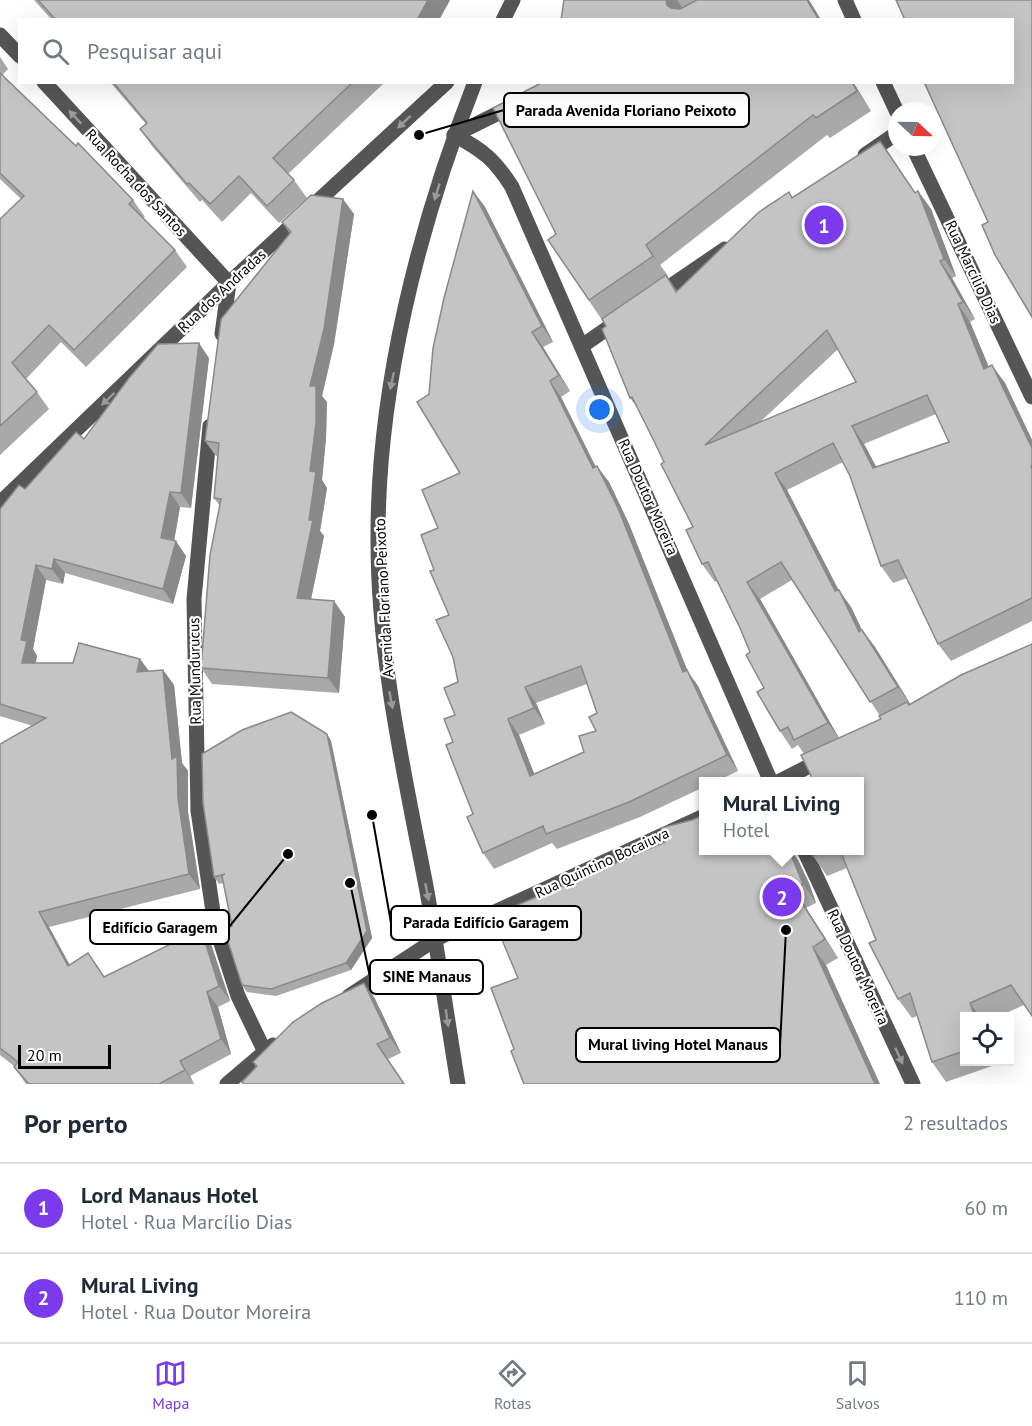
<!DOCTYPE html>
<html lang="pt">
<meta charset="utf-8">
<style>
body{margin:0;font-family:"PT Sans",sans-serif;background:#f2f2f3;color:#1f2937}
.controls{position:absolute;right:18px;bottom:18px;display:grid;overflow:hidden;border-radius:0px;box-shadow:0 6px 24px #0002}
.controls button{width:54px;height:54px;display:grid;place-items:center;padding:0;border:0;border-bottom:2px solid #e0e1e3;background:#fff;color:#1f2937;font:30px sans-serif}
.compass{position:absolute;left:888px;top:102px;width:54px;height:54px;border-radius:50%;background:#fff;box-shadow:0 6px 24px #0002;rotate:112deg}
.scale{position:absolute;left:18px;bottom:15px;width:93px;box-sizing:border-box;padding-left:6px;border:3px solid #000;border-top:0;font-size:16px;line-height:21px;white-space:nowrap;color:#000;-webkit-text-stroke:4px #fff;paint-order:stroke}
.you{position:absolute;left:600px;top:410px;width:21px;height:21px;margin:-15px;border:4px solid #fff;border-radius:50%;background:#1a73e8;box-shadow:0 0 0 9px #1a73e833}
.badge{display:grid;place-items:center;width:39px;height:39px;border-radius:50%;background:#7c3aed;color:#fff;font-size:20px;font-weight:700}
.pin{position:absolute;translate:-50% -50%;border:3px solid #fff;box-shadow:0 2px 6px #0006}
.popup{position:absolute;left:699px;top:777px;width:165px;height:78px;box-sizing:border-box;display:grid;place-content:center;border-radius:0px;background:#fff;filter:drop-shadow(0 2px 4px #0005);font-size:20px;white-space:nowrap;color:#747a83}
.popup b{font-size:22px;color:#1f2937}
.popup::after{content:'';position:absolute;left:50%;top:100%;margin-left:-12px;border:12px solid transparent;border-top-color:#fff}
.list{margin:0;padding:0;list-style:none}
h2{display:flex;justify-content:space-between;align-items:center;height:78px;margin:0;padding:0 24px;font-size:26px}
h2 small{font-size:20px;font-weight:400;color:#747a83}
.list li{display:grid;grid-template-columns:39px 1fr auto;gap:18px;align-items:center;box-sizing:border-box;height:90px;padding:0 24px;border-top:2px solid #e0e1e3}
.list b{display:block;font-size:22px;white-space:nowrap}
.list p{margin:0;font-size:20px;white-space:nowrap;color:#747a83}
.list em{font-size:20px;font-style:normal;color:#747a83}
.icon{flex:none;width:33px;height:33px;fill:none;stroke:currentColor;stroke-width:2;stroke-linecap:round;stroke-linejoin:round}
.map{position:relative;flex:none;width:1032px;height:1084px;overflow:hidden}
.search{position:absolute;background:#fff;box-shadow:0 6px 24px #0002;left:18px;right:18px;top:18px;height:66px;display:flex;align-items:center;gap:15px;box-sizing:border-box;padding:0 21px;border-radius:0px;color:#747a83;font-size:22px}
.sheet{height:258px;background:#fff}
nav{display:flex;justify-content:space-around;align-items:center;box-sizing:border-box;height:84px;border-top:2px solid #e0e1e3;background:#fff;font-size:16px;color:#747a83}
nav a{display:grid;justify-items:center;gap:3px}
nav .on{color:#7c3aed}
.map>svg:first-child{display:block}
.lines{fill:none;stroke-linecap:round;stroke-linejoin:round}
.minor{stroke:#555;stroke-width:15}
.wall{fill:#a9a9a9;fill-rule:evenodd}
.shaded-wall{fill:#898989}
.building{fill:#c4c4c4;stroke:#898989;stroke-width:1.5;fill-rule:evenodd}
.oneway{fill:#999}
.labels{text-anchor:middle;stroke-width:4.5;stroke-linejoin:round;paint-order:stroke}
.street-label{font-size:15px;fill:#000;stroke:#fff}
.leader{fill:none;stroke:#000;stroke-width:2}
.callout-dot{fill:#000;stroke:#fff;stroke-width:2}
.callout{fill:#fff;stroke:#000;stroke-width:2}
.callout-label{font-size:16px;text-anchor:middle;font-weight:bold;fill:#000}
</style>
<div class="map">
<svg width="1032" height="1084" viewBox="0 0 1032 1084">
<rect width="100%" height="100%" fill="#fff"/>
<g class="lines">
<g class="minor">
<path d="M845 0 854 20"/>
<path d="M503 20 513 0"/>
<path d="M0 35 20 56"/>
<path d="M44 82 229 283 222 334"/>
<path d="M883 82 897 112"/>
<path d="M454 135C483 150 495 160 512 187L771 782"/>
<path d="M454 135 513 106"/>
<path d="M913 147 1032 397"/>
<path d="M865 155 897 133"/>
<path d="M656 296 725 249"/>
<path d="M582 346 618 321"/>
<path d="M210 426 194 599 198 811 215 925 238 996 264 1050"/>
<path d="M0 503 229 283 447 82"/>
<path d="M778 782 825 758"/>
<path d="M804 850 913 1084"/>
<path d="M349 996 436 939 704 816"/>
<path d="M227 1084 273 1045"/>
<path d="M458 1084C447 1018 438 952 426 886 404 772 378 658 378 541 377 388 419 225 475 82"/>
</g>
</g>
<g class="wall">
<path d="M34 0H450L439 20H52Z"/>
<path d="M564 0H809L821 20Z"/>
<path d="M0 57 8 69 2 75 133 200 145 217 143 218 175 250 187 267 86 367 61 342 26 379 37 392 49 409 0 455V219L21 199 0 179Z"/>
<path d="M110 82H383V84L288 174 294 180 307 198 279 223 251 193 222 222 202 200 200 202 152 146 140 129 146 124Z"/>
<path d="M853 82 871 111 830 138 827 135 660 265 668 276 667 277 677 291 789 192 793 198 915 193 918 191 931 209 956 276 952 278 975 319 970 322 989 367 1005 383 1032 440V621L951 661 938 644 907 578 893 583 881 566 850 476 843 462 787 490 838 590 851 607 862 630 875 647 911 705 1024 1005 997 1017H964V1062H995V1065L946 1082 932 1062 917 1016 912 1018 898 999 876 940 847 868 827 876 813 856 810 850H860L804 754 798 745 792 749 780 731 764 688 740 628 717 581 715 582 702 564 693 527 664 462 639 410 630 398 606 326 548 240 556 234ZM838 349 856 382 760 422 836 351ZM936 414 949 442 876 467 864 444ZM792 580 880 716 881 719 839 738 760 599Z"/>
<path d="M473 191 485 207 553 342 543 347 570 391 561 397 596 467 609 482 629 524 688 672 698 686 738 771 715 782H704V787L640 817 557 849 552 843 494 869 483 853 453 742 458 682 449 615 434 570 438 528 460 473 429 394ZM587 684 597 713 596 731 584 752 534 774 519 735 545 724 536 703Z"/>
<path d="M354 214 334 344 322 396 327 402 326 438 322 480 327 488 320 531 324 536 311 599 334 601 345 617 339 693 212 684 201 668 220 506 214 498 218 456H216L205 441 290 234 282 222Z"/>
<path d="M209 358 191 508 180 507 174 541 186 556 173 604 65 573 63 584 46 580 33 649 37 656 36 663H73L140 659 149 671 163 670 174 685 182 763 188 771V812L200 889 49 927 70 965 104 977 211 944 230 1001 218 1007 231 1054 190 1076 194 1084H26L14 1067V1066L0 1055V744L33 726 0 716V509L25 489 84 439Z"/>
<path d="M327 734 331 741 372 938 351 970 276 996 247 992 242 985 224 883 219 884 214 877Z"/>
<path d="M665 842 798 860 809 883 816 903 806 908 838 958 826 965 514 1049 518 978Z"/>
<path d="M374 997 401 1053 388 1059 405 1084H243L242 1082 256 1067 253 1062Z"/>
</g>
<g class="shaded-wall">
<path d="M428 0H450L439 20H420L418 18Z"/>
<path d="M666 0H677L685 12 680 20 667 5Z"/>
<path d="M807 0H809L821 20H819Z"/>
<path d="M852 82H853L871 111Z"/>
<path d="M473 191 485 207 553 342 542 326Z"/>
<path d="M918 191 931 209 956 276 944 259Z"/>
<path d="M343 199 354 214 334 344 322 396 327 402 326 438 322 480 327 488 320 531 324 536 308 614 297 598 309 520 310 386Z"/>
<path d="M646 245 660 265 668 276 653 256Z"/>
<path d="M940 261 952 278 975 319 963 302Z"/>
<path d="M958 304 970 322 997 387 984 369Z"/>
<path d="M532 332 543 347 570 391 559 375Z"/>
<path d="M199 343 209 358 191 508 181 493Z"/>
<path d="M992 365 1005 383 1032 440V448Z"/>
<path d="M550 381 561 397 604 484 593 468Z"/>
<path d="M852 426 864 444 886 485 873 468Z"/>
<path d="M597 466 609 482 629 524 688 672 698 686 738 771 727 755 683 672Z"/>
<path d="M775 473 787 490 848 608 835 591Z"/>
<path d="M170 492 180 507 172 553 161 538Z"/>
<path d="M176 541 186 556 173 604 163 589Z"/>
<path d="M54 559 65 573 63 584 52 569Z"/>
<path d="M36 565 46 580 33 649 37 656 32 678 22 663 21 640Z"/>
<path d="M747 582 760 599 840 740 828 723Z"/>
<path d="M839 590 851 607 871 649 859 632Z"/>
<path d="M334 601 345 617 339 693 328 678Z"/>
<path d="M862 630 875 647 911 705 898 687Z"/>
<path d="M140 659 151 674 137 672Z"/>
<path d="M163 670 174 685 182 763 188 771V812L200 889 189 874 172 759Z"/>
<path d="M525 687 536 703 545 724 534 708Z"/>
<path d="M508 719 519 735 541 791 530 776Z"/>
<path d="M327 734 331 741 372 938 351 970 346 963Z"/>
<path d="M789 850H791L798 860 809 883 816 903 803 884Z"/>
<path d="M793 889 806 908 838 958 825 939Z"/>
<path d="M39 912 49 927 78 981 68 966Z"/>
<path d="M201 929 211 944 230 1001 219 986Z"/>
<path d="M813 947 826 965 880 1084H875Z"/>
<path d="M364 983 374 997 401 1053 390 1038Z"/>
<path d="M207 992 218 1007 231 1054 221 1039Z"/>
<path d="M970 1003 980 1017H975Z"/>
<path d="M180 1061 190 1076 194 1084 185 1070Z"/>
</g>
<g class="building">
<path d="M38 0H428L418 18 416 20H56Z"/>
<path d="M564 0H666L667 5 671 8 680 9 697 0H807L819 20H561Z"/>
<path d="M896 0H1032V317L995 255 982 225 988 222 924 82H1012V20H905Z"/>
<path d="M0 73 76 146 78 143 133 200 129 204 175 250 74 350 49 325 12 363 37 392 0 426V219L24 196 0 173Z"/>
<path d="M113 82H353L273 158 294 180 267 206 239 176 210 204 189 183 187 184 140 129 147 123Z"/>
<path d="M543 82H852L857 91 816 118 813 115 646 245 653 256 589 300 548 240 556 234 493 108Z"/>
<path d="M880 141 915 193 918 191 944 259 940 261 963 302 958 304 984 369 992 365 1032 448V465L1031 466 1032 469V598L938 644 898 560 881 566 850 476 833 443 775 473 835 591 839 590 859 632 862 630 898 687 870 702 781 562 747 582 828 723 794 740 788 727 780 731 757 692 764 688 746 655 750 652 740 628 708 562 702 564 686 530 693 527 661 464 664 462 651 435 632 397 630 398 602 329 606 326 602 319 666 275 676 292 759 212 789 192 792 198ZM827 330 856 382 705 445ZM927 395 949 442 873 468 852 426Z"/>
<path d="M473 191 542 326 532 332 559 375 550 381 593 468 597 466 618 508 683 672 687 670 727 755 629 802 546 834 543 826 483 853 467 817 473 814 446 745 453 742 444 719 455 715 444 688 458 682 453 657 436 620 449 615 430 571 434 570 421 535 438 528 422 490 460 473 417 402 429 394 433 348 444 298ZM581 666 597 713 589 717 596 731 579 736 584 752 530 776 508 719 534 708 525 687Z"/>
<path d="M311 195 343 199 324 329 310 386H316V423L310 471 316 472 309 520H313L297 598 334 601 328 678 201 668 210 555 221 499 214 498 219 443 205 441 221 319 291 232 282 222Z"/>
<path d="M199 343 181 493 170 492 161 538 176 541 163 589 54 559 52 569 36 565 21 640 27 641 22 663H73L79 643 140 659 137 672 163 670 172 759 177 756 178 798 189 874 39 912 68 966 88 953 104 977 201 929 219 986 207 992 221 1039 180 1061 185 1070 159 1084H29L14 1067 18 1062 0 1048V744L46 718 0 704V509L19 485 25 489 76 432 84 439 129 378 158 344Z"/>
<path d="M1032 644V1016L1011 985 970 1003 975 1017H964V1051L932 1062 910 993 898 999 869 943 876 940 840 850H860V782H814L801 755 881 719 879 716 907 702 909 705 961 675Z"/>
<path d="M291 712 327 734 367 931 346 963 271 989 242 985 224 929 232 926 222 876 225 874 214 877 203 803 202 754 242 730Z"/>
<path d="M704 815V850H789L803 884 793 889 825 939 813 947 875 1084H524L511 1051 514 1049 491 988 518 978 492 916 665 842 661 828 692 820Z"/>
<path d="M810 850H828L813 856Z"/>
<path d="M364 983 390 1038 377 1044 404 1084H244L242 1082 257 1066 253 1062 293 1022 322 1003Z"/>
</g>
<defs><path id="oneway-solid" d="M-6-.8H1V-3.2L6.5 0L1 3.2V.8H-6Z" transform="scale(1.5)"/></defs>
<g class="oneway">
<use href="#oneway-solid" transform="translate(75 117) rotate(-133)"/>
<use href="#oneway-solid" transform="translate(404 122) rotate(137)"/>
<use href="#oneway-solid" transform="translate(437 192) rotate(107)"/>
<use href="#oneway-solid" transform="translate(392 381) rotate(102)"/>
<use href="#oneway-solid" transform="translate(108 399) rotate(136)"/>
<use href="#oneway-solid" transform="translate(391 700) rotate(79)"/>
<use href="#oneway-solid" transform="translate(427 892) rotate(79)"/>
<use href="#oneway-solid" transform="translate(447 1018) rotate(82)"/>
<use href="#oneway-solid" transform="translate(899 1056) rotate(65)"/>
</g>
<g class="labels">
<g class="street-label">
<text transform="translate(136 183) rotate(47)" y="5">Rua Rocha dos Santos</text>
<text transform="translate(973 272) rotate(65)" y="5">Rua Marcílio Dias</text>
<text transform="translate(222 291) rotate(-43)" y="5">Rua dos Andradas</text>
<text transform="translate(648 497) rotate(66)" y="5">Rua Doutor Moreira</text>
<text transform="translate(384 598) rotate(-93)" y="5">Avenida Floriano Peixoto</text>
<text transform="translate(195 671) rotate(-91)" y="5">Rua Mundurucus</text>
<text transform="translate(602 863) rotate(-25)" y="5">Rua Quintino Bocaiuva</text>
<text transform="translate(858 967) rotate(65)" y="5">Rua Doutor Moreira</text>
</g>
</g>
<path class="leader" d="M419 135L504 110M372 815L391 923M288 854L229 927M350 883L370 977M786 930L780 1045"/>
<g class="callout-dot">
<circle cx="419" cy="135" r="6"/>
<circle cx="372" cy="815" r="6"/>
<circle cx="288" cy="854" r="6"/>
<circle cx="350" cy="883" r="6"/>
<circle cx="786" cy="930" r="6"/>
</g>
<g class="callout">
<rect x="504" y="93" width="245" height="34" rx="6"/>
<rect x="391" y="906" width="190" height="34" rx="6"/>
<rect x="90" y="910" width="139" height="34" rx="6"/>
<rect x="370" y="960" width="113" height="34" rx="6"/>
<rect x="576" y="1028" width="204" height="34" rx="6"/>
</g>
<g class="callout-label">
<text x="626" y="116">Parada Avenida Floriano Peixoto</text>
<text x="486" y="928">Parada Edifício Garagem</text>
<text x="160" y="933">Edifício Garagem</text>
<text x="427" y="982">SINE Manaus</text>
<text x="678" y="1050">Mural living Hotel Manaus</text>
</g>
</svg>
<div class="controls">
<button><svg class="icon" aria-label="locate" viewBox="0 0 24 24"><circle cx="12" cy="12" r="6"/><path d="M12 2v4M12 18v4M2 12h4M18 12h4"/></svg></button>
</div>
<svg class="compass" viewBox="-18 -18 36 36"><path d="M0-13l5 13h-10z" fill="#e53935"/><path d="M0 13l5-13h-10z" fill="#747a83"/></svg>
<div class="scale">20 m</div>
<div class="you"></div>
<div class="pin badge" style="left:824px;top:225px">1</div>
<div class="pin badge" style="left:782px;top:897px">2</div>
<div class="popup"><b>Mural Living</b>Hotel</div>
<div class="search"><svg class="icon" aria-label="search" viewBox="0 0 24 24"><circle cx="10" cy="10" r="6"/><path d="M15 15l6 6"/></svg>Pesquisar aqui</div>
</div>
<section class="sheet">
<h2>Por perto<small>2 resultados</small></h2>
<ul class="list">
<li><span class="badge">1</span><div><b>Lord Manaus Hotel</b><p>Hotel · Rua Marcílio Dias</p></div><em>60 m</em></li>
<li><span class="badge">2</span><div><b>Mural Living</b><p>Hotel · Rua Doutor Moreira</p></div><em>110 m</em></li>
</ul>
</section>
<nav>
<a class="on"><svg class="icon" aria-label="map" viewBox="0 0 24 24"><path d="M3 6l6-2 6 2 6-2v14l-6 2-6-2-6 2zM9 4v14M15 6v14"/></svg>Mapa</a>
<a><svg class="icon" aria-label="directions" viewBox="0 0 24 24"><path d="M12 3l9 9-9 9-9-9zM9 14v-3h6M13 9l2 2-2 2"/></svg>Rotas</a>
<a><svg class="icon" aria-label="saved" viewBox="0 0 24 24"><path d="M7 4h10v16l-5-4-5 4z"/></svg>Salvos</a>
</nav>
